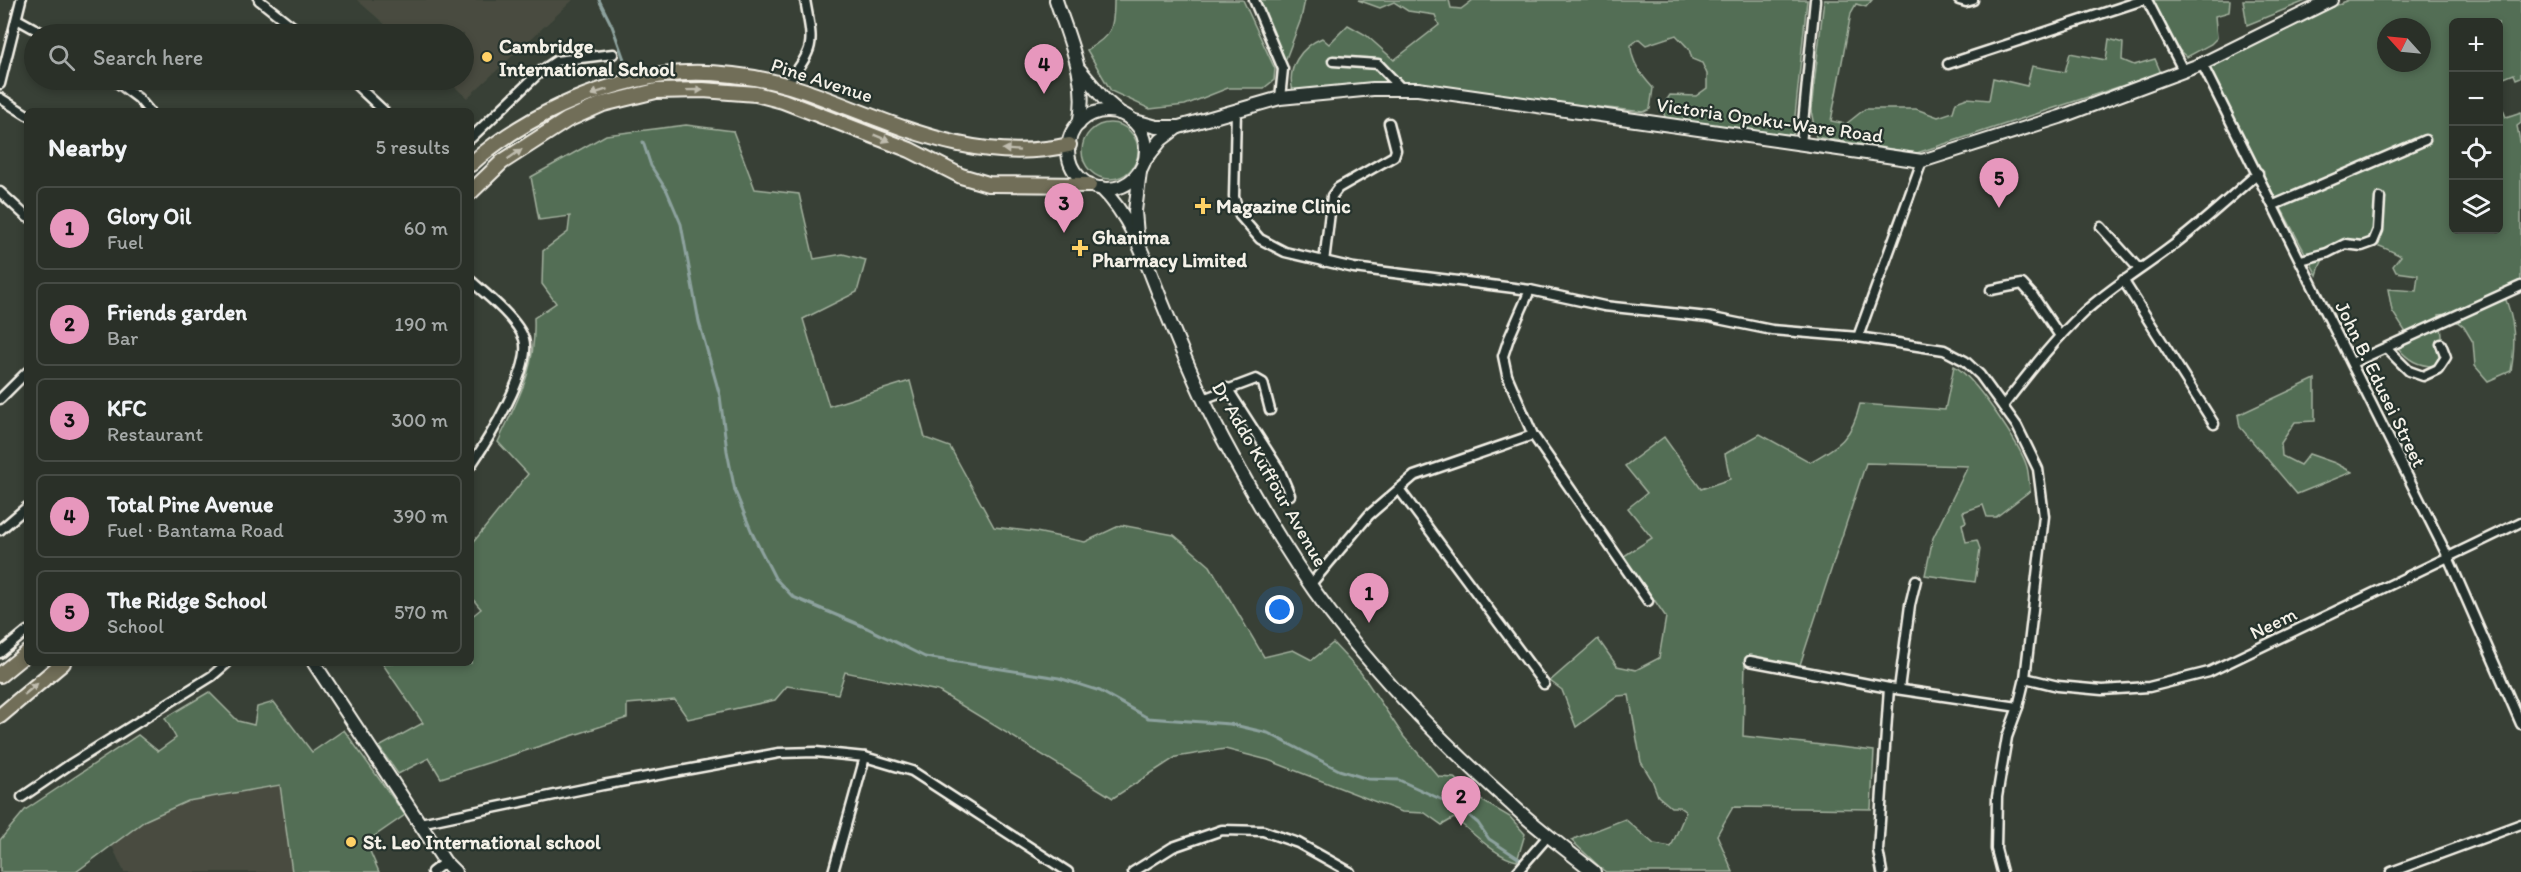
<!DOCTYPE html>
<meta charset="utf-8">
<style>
body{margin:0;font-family:Itim,sans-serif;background:#323830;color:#f1f3f6}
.controls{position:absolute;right:18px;top:18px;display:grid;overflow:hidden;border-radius:9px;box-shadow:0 3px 9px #0003}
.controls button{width:54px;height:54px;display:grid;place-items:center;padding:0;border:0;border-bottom:2px solid #464b45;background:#2a3028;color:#f1f3f6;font:30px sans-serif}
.compass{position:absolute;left:2377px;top:18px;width:54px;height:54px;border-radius:50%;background:#2a3028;box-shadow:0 3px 9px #0003;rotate:297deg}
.you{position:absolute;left:1280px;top:610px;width:21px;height:21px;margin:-15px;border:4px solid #fff;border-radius:50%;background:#1a73e8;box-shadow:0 0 0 9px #1a73e833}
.badge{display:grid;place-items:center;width:39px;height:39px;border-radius:50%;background:#e797bd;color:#111;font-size:20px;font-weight:700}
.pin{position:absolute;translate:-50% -50px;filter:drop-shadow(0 2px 3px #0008)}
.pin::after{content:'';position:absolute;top:32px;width:21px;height:18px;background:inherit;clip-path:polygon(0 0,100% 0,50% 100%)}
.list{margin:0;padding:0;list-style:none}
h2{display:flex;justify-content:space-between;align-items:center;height:78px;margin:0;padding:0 24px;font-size:26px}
h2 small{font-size:20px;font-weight:400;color:#a5a9a8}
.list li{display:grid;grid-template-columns:39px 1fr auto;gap:18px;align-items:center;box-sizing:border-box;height:84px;margin:0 12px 12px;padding:0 12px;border:2px solid #464b45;border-radius:9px}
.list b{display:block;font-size:22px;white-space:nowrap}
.list p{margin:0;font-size:20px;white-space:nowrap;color:#a5a9a8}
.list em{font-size:20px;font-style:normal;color:#a5a9a8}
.icon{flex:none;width:33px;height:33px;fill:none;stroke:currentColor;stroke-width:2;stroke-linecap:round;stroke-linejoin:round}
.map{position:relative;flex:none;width:2521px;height:872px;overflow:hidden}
.search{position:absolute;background:#2a3028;box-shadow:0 3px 9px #0003;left:24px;top:24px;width:450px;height:66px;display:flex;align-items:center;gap:15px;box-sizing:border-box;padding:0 21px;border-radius:33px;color:#a5a9a8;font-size:22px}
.panel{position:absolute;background:#2a3028;box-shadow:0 3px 9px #0003;left:24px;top:108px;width:450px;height:558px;border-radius:9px}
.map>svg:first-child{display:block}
.built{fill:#484c40}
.green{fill:#526e55;stroke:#a3b09e;stroke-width:1.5;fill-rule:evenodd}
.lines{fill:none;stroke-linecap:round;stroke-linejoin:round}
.stream{stroke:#8da29e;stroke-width:3}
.street-casing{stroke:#f4f1e8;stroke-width:13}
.secondary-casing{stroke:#f4f1e8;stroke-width:16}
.primary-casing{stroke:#f4f1e8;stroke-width:18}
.street{stroke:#26332d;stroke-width:8}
.secondary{stroke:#26332d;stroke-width:12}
.primary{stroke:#716e59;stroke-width:14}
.oneway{fill:#c0bdaf}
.poi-dot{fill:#ffd166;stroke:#26332d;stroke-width:2}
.labels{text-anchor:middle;stroke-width:4.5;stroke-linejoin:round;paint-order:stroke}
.poi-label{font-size:20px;font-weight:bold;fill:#f4f1e8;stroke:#26332d;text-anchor:start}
.street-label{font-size:20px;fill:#f4f1e8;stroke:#26332d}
</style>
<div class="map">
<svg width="2521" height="872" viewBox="0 0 2521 872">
<rect width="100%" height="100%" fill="#384036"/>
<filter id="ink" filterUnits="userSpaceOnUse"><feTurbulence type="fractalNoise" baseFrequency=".0167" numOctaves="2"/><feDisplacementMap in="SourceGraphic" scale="12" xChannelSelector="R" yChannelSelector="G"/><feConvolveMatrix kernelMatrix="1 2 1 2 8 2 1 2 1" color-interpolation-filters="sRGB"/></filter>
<g filter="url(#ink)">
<g class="built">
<path d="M357 0H573L467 98 447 80H464V34H396Z"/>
<path d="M281 785 292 872H124L112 846 146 820 188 801Z"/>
</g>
<g class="green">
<path d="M1114 0H1243L1275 69 1274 80 1264 88H1228L1185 105 1150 109 1111 91 1087 50C1112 35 1114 29 1114 0Z"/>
<path d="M1258 0H1305L1301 19 1284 64Z"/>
<path d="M1358 0H1449L1451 8 1461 9 1473 0H1807L1793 135 1666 120 1662 107 1670 95 1696 96 1707 88V74L1702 63 1692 59 1689 49 1676 35 1646 45 1639 39 1631 45C1631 62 1642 76 1653 88L1650 109 1644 112 1390 84 1293 91C1286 68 1301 47 1322 38L1329 44 1348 25 1366 35 1394 60 1439 25 1435 15 1408 11 1394 2 1380 8Z"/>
<path d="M1824 0H1872L1866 7 1856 4 1851 13 1831 121 1846 124 1865 109H1916L1938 117 1953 112 1956 102 1967 98 1989 100 1993 78 2027 86 2032 66 2065 72 2070 53 2106 60 2109 39 2123 43 2122 60 2134 65 2155 59 2161 73 1917 153 1816 137 1811 110Z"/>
<path d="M2153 0H2230L2229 12 2215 16 2217 38 2211 44 2187 57C2169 45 2162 19 2153 0Z"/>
<path d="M2243 0H2308L2247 25Z"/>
<path d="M2348 0H2521V77L2516 79 2514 74 2499 80 2498 22H2454V230H2498L2499 100 2506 117 2521 112V123L2517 126 2521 146V283L2503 293C2515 319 2516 343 2511 371L2488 381 2475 366 2473 342 2464 327 2447 314 2439 315C2443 336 2445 347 2434 366 2418 366 2408 360 2398 348L2405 331 2392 311 2388 289 2416 291 2418 275 2396 272 2393 266 2401 256C2367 238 2330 226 2317 275L2261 171 2256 163 2238 148 2208 65ZM2386 27H2422V63H2386Z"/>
<circle cx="1110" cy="151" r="28"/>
<path d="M686 125 733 131 755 189 799 194 814 259 843 254 866 260 857 292 803 319 829 406 910 381 925 438 950 447 994 527 1036 532 1085 542 1121 525 1174 535 1210 566 1264 657 1293 650 1312 660 1333 643 1361 673 1404 737 1439 777 1454 778 1469 786 1479 799 1510 817 1525 834 1517 861C1497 858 1470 830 1454 818L1442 825 1425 813 1402 812 1268 760 1225 749 1176 757 1113 798 938 691 845 672 838 694 787 686 775 700 688 719 675 700 627 704V718L441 778 429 758 398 774 379 747 423 723 382 663H471V617L481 609 471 597V545L528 474 498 442C519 396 536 371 534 318L556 303 542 284 543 251 568 232 570 216 539 220 531 177 606 135Z"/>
<path d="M1954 366C1973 375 2021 446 2027 467 2029 475 2029 483 2030 491L1996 517H1987L1983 505 1963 512 1966 522 1962 524 1966 542 1977 540 1980 549 1975 582 1925 575 1933 538 1968 466 1866 463 1797 674 1745 664 1743 736 1874 751 1871 809 1733 807 1717 835 1733 872H1606L1603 870 1571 840 1625 819 1654 844 1671 847 1686 812 1679 807H1671L1658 796 1652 780 1641 762 1629 695 1618 696 1576 727 1562 690 1550 681 1598 639 1617 666 1636 670 1659 658 1666 617 1624 556 1652 538 1628 508 1647 493 1625 466 1664 437 1701 489 1730 479 1725 454 1760 434 1810 462C1839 446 1852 438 1860 404L1945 410Z"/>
<path d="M2315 379V421L2295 422 2281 443 2282 456 2300 465 2309 454 2335 463 2352 472 2297 494 2240 427 2238 415Z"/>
<path d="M209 692 238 721 254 725 257 707 274 702 312 752 344 730 405 815 366 842 379 872H292L280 785 188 801 146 820 76 872H0V840L25 810 138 735 158 751 176 738 165 718Z"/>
</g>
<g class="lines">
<g class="stream">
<path d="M599 0 612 26 631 79"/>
<path d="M643 142 651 166 667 191 681 224 699 322 720 396 727 451 735 491 753 535 775 578 793 597 867 628 925 657 1059 678 1100 691 1148 718 1230 724 1268 733 1339 770 1368 779 1399 780 1460 808 1478 823 1489 839 1521 860"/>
</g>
<defs>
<g id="street">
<path d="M259 0 302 34"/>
<path d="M1254 0 1283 69 1280 98"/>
<path d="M1959 0 1966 2 1973 0"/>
<path d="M2147 0 2183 70"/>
<path d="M17 19 44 34"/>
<path d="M1333 61 1378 64 1402 89"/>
<path d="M1948 64 2143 0"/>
<path d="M2202 64 2448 557 2521 724"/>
<path d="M114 80 138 98 149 111"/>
<path d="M351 80 384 111"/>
<path d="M0 84 21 0"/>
<path d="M786 86C815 45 814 49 805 0"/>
<path d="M0 98 27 115"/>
<path d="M1236 111 1234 197 1240 216 1260 239 1285 252 1354 268 1530 290 1604 306 1708 317 1772 330 1858 337 1944 350 1965 361 1980 375 2017 426 2038 469 2044 516 2025 678 2018 707 2007 737 1997 797 1996 849 2002 872"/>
<path d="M471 138 541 71 556 61 613 54"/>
<path d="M1801 144 1815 0"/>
<path d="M0 192 27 217"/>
<path d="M2274 205 2425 140"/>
<path d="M2101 227 2138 268"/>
<path d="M2301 260 2327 253 2345 244 2362 246 2373 242 2378 230 2380 198"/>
<path d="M1324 262 1332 196 1338 188 1394 156 1396 150 1389 123"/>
<path d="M2123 280 2214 424"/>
<path d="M471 281C486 294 518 320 524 339 533 368 488 440 471 465"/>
<path d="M1530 290 1509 338 1503 356 1507 375 1533 435 1648 601"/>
<path d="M1991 290 2022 284 2033 296 2060 336"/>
<path d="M1858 337 1922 161"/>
<path d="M2386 348 2409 371 2423 376 2438 369 2446 357 2441 344"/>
<path d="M2352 363 2521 286"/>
<path d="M1227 388 1279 469 1290 495"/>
<path d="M0 399 27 372"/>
<path d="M1203 399 1256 379 1263 383 1270 410"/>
<path d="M2003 406C2028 374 2053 341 2083 313 2109 289 2139 271 2167 250 2199 226 2228 199 2258 173"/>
<path d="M1399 489 1544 684"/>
<path d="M0 530 27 507"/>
<path d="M1311 584 1369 515 1414 476 1533 435"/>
<path d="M0 653 27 631"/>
<path d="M1750 661 1889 688 2018 707"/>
<path d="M2025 678 2058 686 2102 690 2149 687 2209 672 2521 522"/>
<path d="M1899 689 1910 605 1916 580"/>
<path d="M22 797 69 765 212 676 227 663"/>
<path d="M420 823 603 785 779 753 816 752 865 757 912 771 1068 872"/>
<path d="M432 872 445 862"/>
<path d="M833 872 865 757"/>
<path d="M1133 872 1173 847 1222 830 1263 831 1298 843 1350 872"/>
<path d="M1517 872 1549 835"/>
<path d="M1882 872 1878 850 1889 688"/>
<path d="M2391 872 2521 824"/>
</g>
<g id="secondary">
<path d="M1056 0C1069 40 1089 81 1079 124"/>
<path d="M1080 70 1104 99 1120 113"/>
<circle cx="1107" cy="150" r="39"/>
<path d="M1131 120 1157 127H1179L1280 98 1373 89H1418L1922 161 2060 117 2202 64 2331 0"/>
<path d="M1146 159 1161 140 1178 127"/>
<path d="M1101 188C1134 220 1147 266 1164 307 1182 352 1200 396 1223 439 1259 506 1299 575 1347 634 1396 695 1452 751 1510 803 1536 828 1566 849 1594 872"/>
<path d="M1137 235 1135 211 1140 172"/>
<path d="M314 663 445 862 455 872"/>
</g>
<g id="primary">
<path d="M471 164C522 118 595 85 663 75 707 69 760 76 802 90 890 121 973 167 1069 145"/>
<path d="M471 192 502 162 567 120 603 104 656 91 703 90 756 94 783 101 910 150 961 176 988 184 1089 185"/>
<path d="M0 675 27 653"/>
<path d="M0 716 63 663"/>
</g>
</defs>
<use href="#street" class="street-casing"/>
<use href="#secondary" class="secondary-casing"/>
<use href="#primary" class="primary-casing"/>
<use href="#street" class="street"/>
<use href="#secondary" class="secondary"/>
<use href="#primary" class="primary"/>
</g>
<defs><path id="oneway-solid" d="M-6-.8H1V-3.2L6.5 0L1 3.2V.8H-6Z" transform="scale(1.5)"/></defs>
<g class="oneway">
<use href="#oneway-solid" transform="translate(695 90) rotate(-1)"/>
<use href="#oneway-solid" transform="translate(599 92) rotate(161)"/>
<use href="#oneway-solid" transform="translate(882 138) rotate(22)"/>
<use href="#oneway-solid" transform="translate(1011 150) rotate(-176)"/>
<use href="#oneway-solid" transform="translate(515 154) rotate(-35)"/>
<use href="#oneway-solid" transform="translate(31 689) rotate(-40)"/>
</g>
</g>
<g class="poi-dot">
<circle cx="487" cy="57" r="6"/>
<path d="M1200 197h6v6h6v6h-6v6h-6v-6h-6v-6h6z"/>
<path d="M1077 239h6v6h6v6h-6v6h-6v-6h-6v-6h6z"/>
<circle cx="351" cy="842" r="6"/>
</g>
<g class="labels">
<g class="poi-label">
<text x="499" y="53">Cambridge<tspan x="499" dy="23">International School</tspan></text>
<text x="1216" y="213">Magazine Clinic</text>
<text x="1092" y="244">Ghanima<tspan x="1092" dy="23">Pharmacy Limited</tspan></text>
<text x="363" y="849">St. Leo International school</text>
</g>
<g class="street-label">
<text transform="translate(822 80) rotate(18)" y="7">Pine Avenue</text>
<text transform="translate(1770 120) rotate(8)" y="7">Victoria Opoku-Ware Road</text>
<text transform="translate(2381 384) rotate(64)" y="7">John B. Edusei Street</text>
<text transform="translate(1270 474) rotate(60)" y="7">Dr Addo Kuffour Avenue</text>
<text transform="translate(2273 623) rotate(-26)" y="7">Neem</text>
</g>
</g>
</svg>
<div class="controls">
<button>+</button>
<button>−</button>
<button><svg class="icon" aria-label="locate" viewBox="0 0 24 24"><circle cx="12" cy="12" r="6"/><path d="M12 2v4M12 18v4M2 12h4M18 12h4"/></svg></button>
<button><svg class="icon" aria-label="layers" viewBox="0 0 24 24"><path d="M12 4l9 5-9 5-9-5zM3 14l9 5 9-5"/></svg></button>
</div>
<svg class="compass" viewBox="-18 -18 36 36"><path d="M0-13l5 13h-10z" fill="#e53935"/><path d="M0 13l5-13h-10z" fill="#a5a9a8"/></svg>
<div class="you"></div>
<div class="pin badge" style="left:1369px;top:623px">1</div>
<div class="pin badge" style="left:1461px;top:826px">2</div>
<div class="pin badge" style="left:1064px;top:233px">3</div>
<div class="pin badge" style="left:1044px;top:94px">4</div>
<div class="pin badge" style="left:1999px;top:208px">5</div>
<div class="search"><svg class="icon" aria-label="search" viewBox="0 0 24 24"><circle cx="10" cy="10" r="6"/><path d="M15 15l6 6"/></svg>Search here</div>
<section class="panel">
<h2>Nearby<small>5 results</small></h2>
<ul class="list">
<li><span class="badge">1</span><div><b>Glory Oil</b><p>Fuel</p></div><em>60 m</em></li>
<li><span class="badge">2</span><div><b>Friends garden</b><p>Bar</p></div><em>190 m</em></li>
<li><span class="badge">3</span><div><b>KFC</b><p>Restaurant</p></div><em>300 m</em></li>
<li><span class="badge">4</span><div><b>Total Pine Avenue</b><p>Fuel · Bantama Road</p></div><em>390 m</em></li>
<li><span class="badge">5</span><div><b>The Ridge School</b><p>School</p></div><em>570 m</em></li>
</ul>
</section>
</div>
